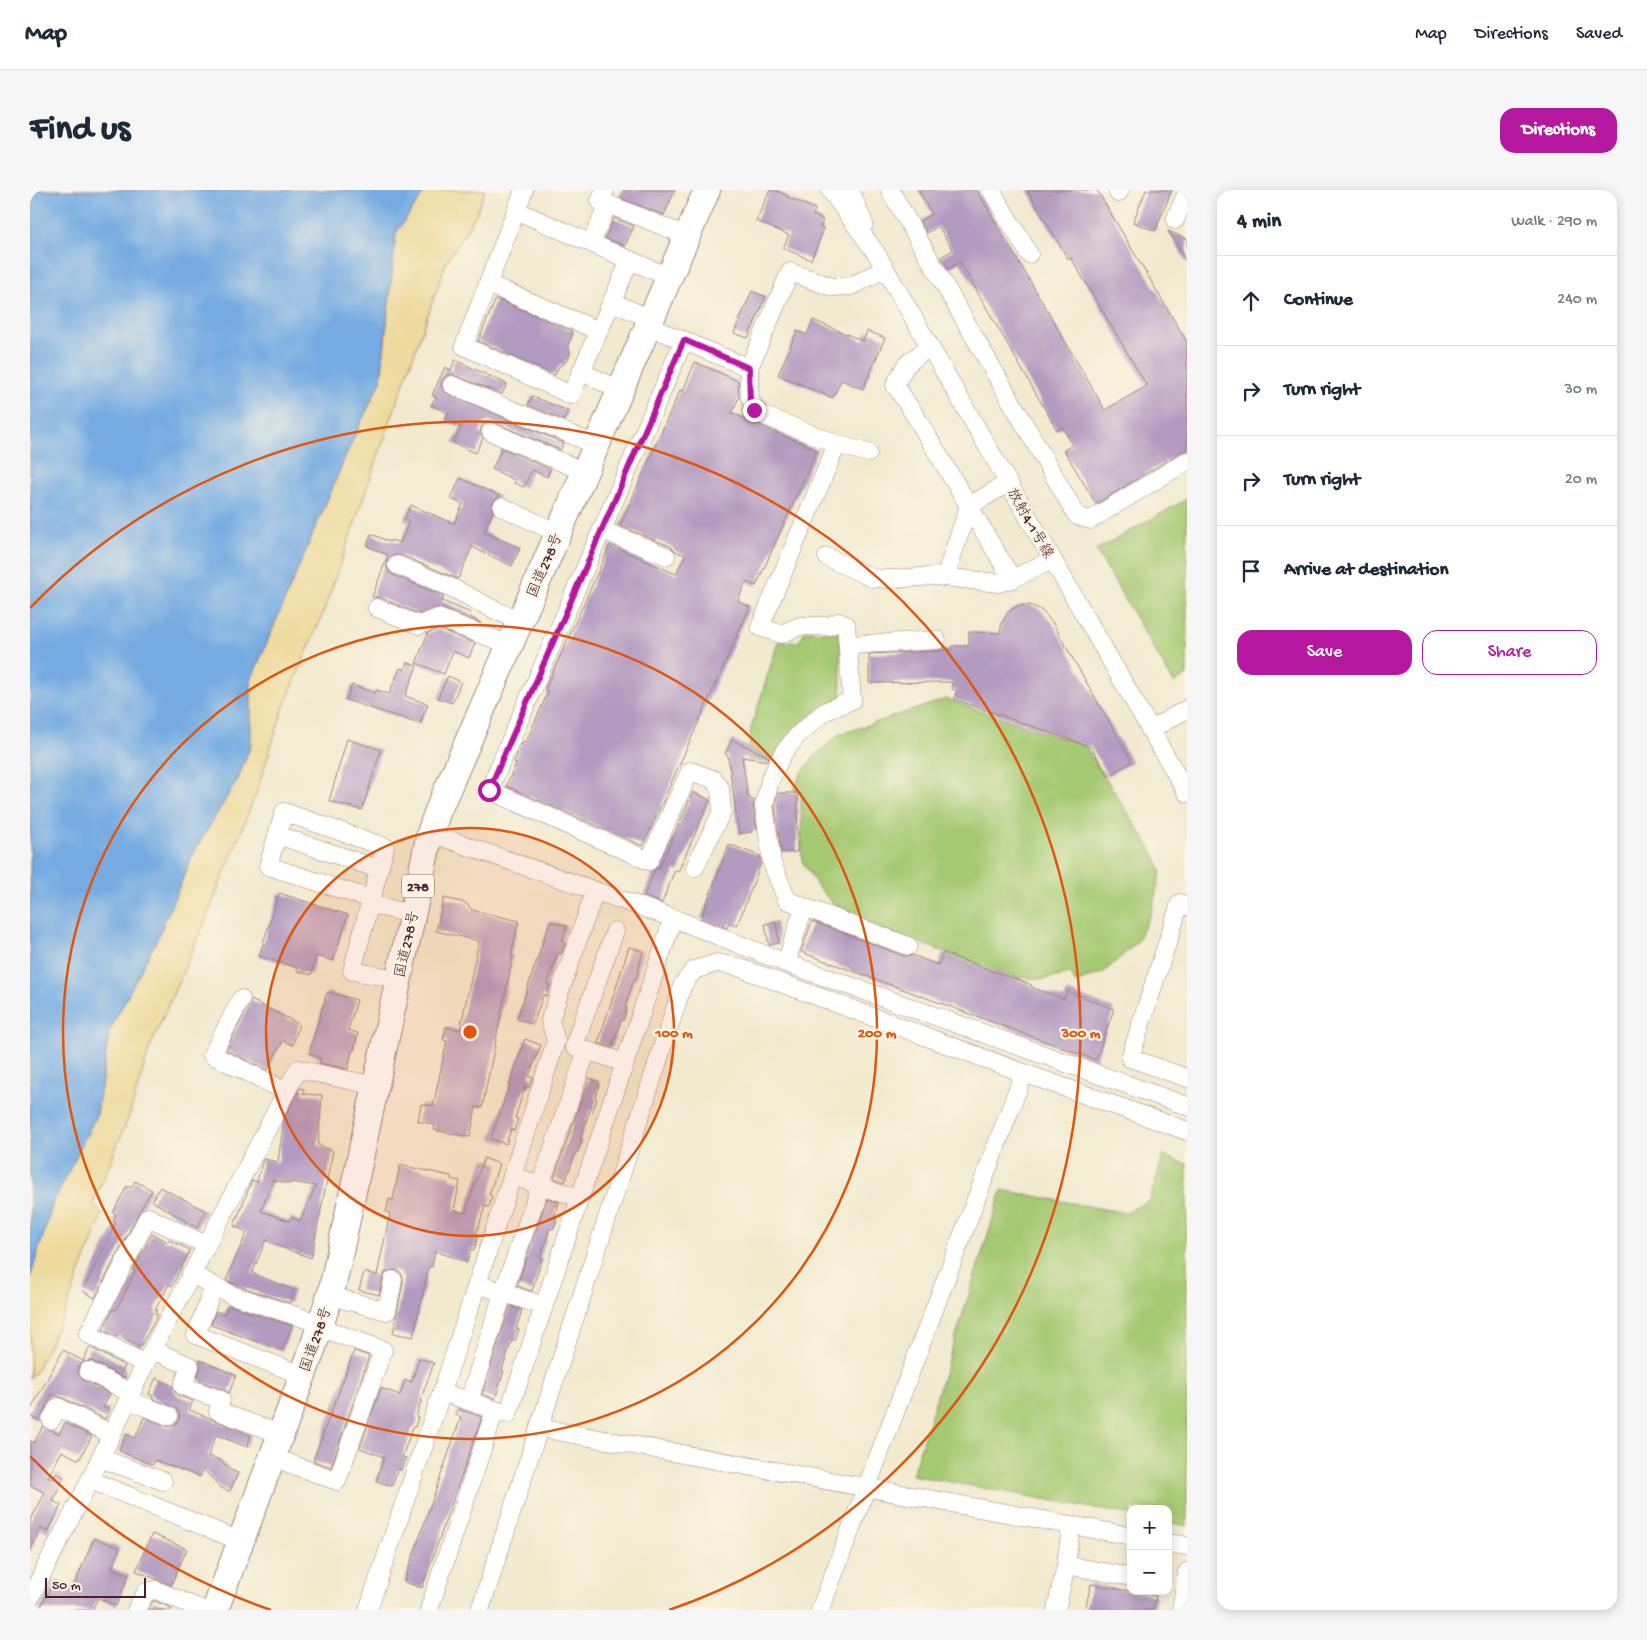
<!DOCTYPE html>
<meta charset="utf-8">
<style>
body{margin:0;font-family:"Gochi Hand","Klee One",sans-serif;background:#f6f6f7;color:#1f2937}
.controls{position:absolute;right:15px;bottom:15px;display:grid;overflow:hidden;border-radius:10px;box-shadow:0 2px 12px #0003}
.controls button{width:45px;height:45px;display:grid;place-items:center;padding:0;border:0;border-bottom:1px solid #e0e1e3;background:#fff;color:#1f2937;font:25px sans-serif}
.scale{position:absolute;left:15px;bottom:12px;width:101px;box-sizing:border-box;padding-left:5px;border:2px solid #4a1f2b;border-top:0;font-size:14px;line-height:18px;white-space:nowrap;color:#4a1f2b;-webkit-text-stroke:4px #fcf5e5;paint-order:stroke}
.stop{position:absolute;width:15px;height:15px;margin:-11px;border:4px solid #b5179e;border-radius:50%;background:#fff}
.stop.end{background:#b5179e;border-color:#fff;box-shadow:0 1px 5px #0008}
.list{margin:0;padding:0;list-style:none}
h2{display:flex;justify-content:space-between;align-items:center;height:65px;margin:0;padding:0 20px;font-size:21px}
h2 small{font-size:16px;font-weight:400;color:#747a83}
.list li{display:grid;grid-template-columns:32px 1fr auto;gap:15px;align-items:center;box-sizing:border-box;height:90px;padding:0 20px;border-top:1px solid #e0e1e3}
.list b{display:block;font-size:19px;white-space:nowrap}
.list em{font-size:16px;font-style:normal;color:#747a83}
.actions{display:flex;gap:10px;padding:15px 20px}
.actions a{flex:1;padding:11px 0;border:1px solid #b5179e;border-radius:15px;text-align:center;font-size:18px;color:#b5179e}
.actions .main{background:#b5179e;color:#fff}
.icon{flex:none;width:28px;height:28px;fill:none;stroke:currentColor;stroke-width:2;stroke-linecap:round;stroke-linejoin:round}
.map{position:relative;flex:none;width:1157px;height:1420px;overflow:hidden;border-radius:15px}
header{display:flex;align-items:center;gap:30px;box-sizing:border-box;height:70px;padding:0 25px;background:#fff;border-bottom:1px solid #e0e1e3}
header strong{font-size:24px}
nav{display:flex;gap:28px;margin-inline-start:auto;font-size:18px}
.intro{display:flex;align-items:center;justify-content:space-between;box-sizing:border-box;height:120px;padding:0 30px}
h1{margin:0;font-size:35px}
.button{padding:12px 22px;border-radius:15px;background:#b5179e;color:#fff;font-size:18px;font-weight:700}
main{display:flex;gap:30px;padding:0 30px}
aside{flex:1;background:#fff;border-radius:15px;box-shadow:0 2px 12px #0003}
.map>svg:first-child{display:block}
.green{fill:#a5c972;stroke:#78744e}
.sand{fill:#eeda9e;stroke:#9c7c64}
.water{fill:#74abe2;stroke:#5f6586}
.building{fill:#b39ac0;fill-rule:evenodd}
.lines{fill:none;stroke-linecap:round;stroke-linejoin:round}
.minor-casing{stroke:#9e847d;stroke-width:19}
.highway-casing{stroke:#9e847d;stroke-width:28}
.minor{stroke:#fff;stroke-width:18}
.highway{stroke:#fff;stroke-width:26}
.route{stroke:#b5179e;stroke-width:6}
.ring{fill:none;stroke:#e0560e;stroke-width:2.5}
.labels{text-anchor:middle;stroke-width:4.5;stroke-linejoin:round;paint-order:stroke}
.shield{fill:#fcf5e5;stroke:#7f5f63;stroke-width:1}
.shield-label{font-size:14px;font-weight:bold;fill:#4a1f2b}
.street-label{font-size:15px;fill:#4a1f2b;stroke:#fcf5e5}
.centre{fill:#e0560e;stroke:#fcf5e5;stroke-width:2.5}
.ring-label{font-size:15px;text-anchor:middle;font-weight:bold;fill:#e0560e;stroke:#fcf5e5;stroke-width:4.5;stroke-linejoin:round;paint-order:stroke}
</style>
<header>
<strong>Map</strong>
<nav><a>Map</a><a>Directions</a><a>Saved</a></nav>
</header>
<div class="intro"><h1>Find us</h1><a class="button">Directions</a></div>
<main>
<div class="map">
<svg width="1157" height="1420" viewBox="0 0 1157 1420">
<rect width="100%" height="100%" fill="#fcf5e5"/>
<filter id="ink" filterUnits="userSpaceOnUse"><feTurbulence type="fractalNoise" baseFrequency=".02" numOctaves="2"/><feDisplacementMap in="SourceGraphic" scale="10" xChannelSelector="R" yChannelSelector="G"/><feConvolveMatrix kernelMatrix="1 2 1 2 8 2 1 2 1" color-interpolation-filters="sRGB"/></filter>
<filter id="wash" filterUnits="userSpaceOnUse"><feTurbulence type="fractalNoise" baseFrequency=".0096" numOctaves="4" result="noise"/><feDisplacementMap in="SourceGraphic" scale="20" xChannelSelector="R" yChannelSelector="G"/><feGaussianBlur stdDeviation="1.12" result="paint"/><feColorMatrix in="noise" values="0 0 0 0 0 0 0 0 0 0 0 0 0 0 0 0 0 1.4 0 .05"/><feComposite in="paint" operator="in"/></filter>
<g filter="url(#wash)">
<rect width="100%" height="100%" fill="#f1eacf"/>
<g class="green">
<path d="M1157 309V485L1144 493 1066 360Z"/>
<path d="M775 441 810 443 811 510 740 573 718 570 721 538 748 452H769Z"/>
<path d="M916 509 1055 556 1123 662 1131 681 1121 723 1107 752 1074 782 1045 793 1041 784 1014 789 984 787 854 740 804 714 789 698 772 671 771 602 764 601 770 584 784 567 808 545Z"/>
<path d="M1133 966 1157 974V1336L1138 1332V1319H1101V1325L882 1285 972 1000 1095 1023 1120 1010Z"/>
</g>
<path class="sand" d="M396 0H455L446 24 416 73 293 423 253 519 227 601 176 729 120 857 98 929 63 1014 72 1025 34 1124 6 1181 0 1188V1088L23 1013 67 924 79 842 127 749 165 660 208 589 221 554V490L323 249 351 191 366 43Z"/>
<path class="water" d="M0 0H396L366 43 351 191 323 249 221 490V554L208 589 165 660 127 749 79 842 67 924 23 1013 0 1088Z"/>
<g id="blocks">
<g class="building">
<path d="M594 0H645L634 25 590 8Z"/>
<path d="M740 0H745L758 6 757 7 785 19 783 25 793 30 790 37 794 39 781 70 753 58 759 45 726 31Z"/>
<path d="M888 0H947L1075 220 1117 196 1041 68 1038 69 997 0H1067L1157 152V260L1151 262 1066 314 1034 260 1043 255 1032 237 1027 240 930 72 918 79 911 67 923 60 908 36 897 43 890 31 902 24Z"/>
<path d="M1116 0H1142L1125 41 1103 32Z"/>
<path d="M584 28 604 36 595 56 575 48Z"/>
<path d="M1138 41 1157 49V73Z"/>
<path d="M722 101 736 107 718 148 704 143Z"/>
<path d="M466 109 542 141 541 144H543L538 155 540 163 539 167 534 174 529 176 525 185 448 151Z"/>
<path d="M783 130 833 151 837 141 855 148 833 199 811 190 803 208 748 185 767 141 777 145Z"/>
<path d="M425 170 477 194 472 204 421 184 416 186 412 190 411 196 414 202 534 253 530 260 460 231 455 233 451 237 450 243 453 248 446 263 423 253 431 237 415 230 418 223 401 215 406 207 402 205 415 177 421 180Z"/>
<path d="M665 172 708 191 709 207 702 223 787 260 726 396 716 392 708 411 720 417 613 656 476 596 486 574 484 572 493 551 496 552 518 502 515 500 580 355 646 384 655 365 645 361 640 356 590 336 650 200 653 201Z"/>
<path d="M502 206 538 221 534 230 498 215Z"/>
<path d="M472 258 520 279 517 287 502 280 494 297 484 293 485 290 462 279Z"/>
<path d="M430 288 470 306 462 313 463 322 454 342 490 358 482 376 442 357 428 389 371 365H365L360 367 357 371V377L359 382 363 385 414 406 412 411 441 423 439 426 451 433 411 418H404L389 424 351 408 342 407 358 365 337 356 341 344 360 352 361 350 370 353 379 332 374 330 381 315 424 334 433 314 421 309Z"/>
<path d="M994 415H1000L1011 420 1022 432 1102 572 1078 586 1061 557 924 509 927 500 922 499V492L839 493V464L908 461 922 459V456H939V442L970 443 972 432 978 422 988 416Z"/>
<path d="M408 439 445 453 439 468 423 461 414 484 386 473 398 443Z"/>
<path d="M377 472 387 476 375 506 398 514 390 534 316 510 322 495 345 503 346 500 359 504 370 478 374 480Z"/>
<path d="M418 486 431 492 422 513 408 508Z"/>
<path d="M317 549 351 560 332 620 299 611Z"/>
<path d="M702 550 739 567 738 571 712 567 718 607H720L721 610H724L723 617 727 639H722V642L709 644 698 566 695 564Z"/>
<path d="M663 602 680 610 648 682 645 680 632 713 614 706 625 679 627 678 629 679Z"/>
<path d="M748 603H768L767 662H751L745 616Z"/>
<path d="M699 654 730 666 731 673 707 736 699 733 697 738 671 728Z"/>
<path d="M249 703 318 725 303 771 286 766 281 785 267 781 268 778 229 766Z"/>
<path d="M414 708 436 713 442 720 489 731 481 765 483 766 452 918 446 917 440 947 404 940 405 935 388 931 391 914 403 916 417 851 413 850 416 837 430 840 449 751 406 741Z"/>
<path d="M520 731 537 736 532 751 535 752 531 764 528 763 517 794 520 795 516 806 513 805 503 834 487 829Z"/>
<path d="M782 731 874 766 882 765 908 775 913 763 1002 795 1001 797 1034 809 1037 801 1084 819 1066 870 771 762Z"/>
<path d="M746 732 749 753 739 755 735 734Z"/>
<path d="M599 757 613 761 606 790 604 789 595 818H597L593 831 591 830 582 858 568 853Z"/>
<path d="M297 802 327 810 318 840 328 843 324 860H322L318 879 289 873 290 868 279 863Z"/>
<path d="M221 810 269 834 263 855 253 851 237 880 196 860Z"/>
<path d="M495 849 511 855 499 886 503 888 499 898 495 897 485 928 488 929 484 941 481 939 476 954 461 949Z"/>
<path d="M559 888 570 892 565 908 567 909 563 921 560 920 550 950H552L548 962H546L535 992 524 988Z"/>
<path d="M270 898 274 899 273 904 292 905 288 955 303 961 281 1068 248 1056 236 1050 222 1083 264 1100 260 1113 206 1095 196 1090 217 1042 204 1036 222 990 227 992 233 969 248 972 254 928ZM243 990 260 994 261 992 286 996 270 1031 261 1027 259 1031 231 1021Z"/>
<path d="M454 968 469 974 459 1005 462 1006 459 1017 455 1016 446 1045 448 1046 444 1060 441 1059 437 1072 405 1061 402 1077 399 1076 383 1147 363 1143 373 1092V1087L370 1082 365 1080 355 1083 353 1088 349 1105 329 1100 334 1082 347 1085 360 1023 356 1022 359 1009 363 1010 370 975 421 986V989L430 991 424 1020 435 1023Z"/>
<path d="M105 991 122 1000 109 1022 65 1108 53 1101 86 1033 83 1031 86 1025 83 1023 97 996 101 998Z"/>
<path d="M130 997 176 1021 167 1038 122 1011Z"/>
<path d="M517 1008 529 1012 524 1028 527 1029 523 1039 520 1038 510 1068 512 1069 502 1101 487 1096Z"/>
<path d="M122 1044 138 1052 139 1050 160 1060 142 1096 139 1094 125 1120H127L125 1124 128 1125 110 1157 88 1145 87 1147 73 1140 83 1119 86 1120 95 1103 105 1081 103 1080Z"/>
<path d="M198 1115 262 1136 252 1161 181 1135 186 1121 194 1124Z"/>
<path d="M480 1116 492 1120 486 1139H489L485 1151 482 1150 472 1180 474 1181 465 1209 452 1204Z"/>
<path d="M60 1157 95 1176 92 1182 96 1184 94 1188 62 1171 53 1172 48 1177 47 1182 53 1190 80 1204 73 1217 80 1220 75 1229 33 1208 22 1204 9 1231 0 1226V1221L33 1160 53 1171Z"/>
<path d="M324 1161 339 1166 301 1277 283 1271Z"/>
<path d="M389 1168 404 1173 390 1211H391L386 1227 388 1228 385 1237H383L372 1267 376 1268 371 1280 368 1279 362 1296 346 1291 354 1267 330 1258 351 1198 370 1205 375 1190 382 1192Z"/>
<path d="M170 1170 206 1185 199 1203 195 1200 170 1191 171 1189 167 1187 170 1179Z"/>
<path d="M126 1188 143 1196 145 1202 149 1206 163 1211 159 1220 221 1245 217 1257 186 1245 178 1266 190 1270 201 1280 208 1283 200 1301 191 1298 173 1279 170 1287 125 1270 123 1275 89 1261 96 1244 105 1248 114 1227 140 1237 145 1235 149 1230 150 1225 147 1219 122 1208 123 1206 119 1204Z"/>
<path d="M428 1219 452 1227 392 1398 374 1392 431 1227 426 1225Z"/>
<path d="M35 1233 62 1246 49 1270 32 1261 18 1287 23 1289 26 1283 34 1287 23 1311 31 1315 18 1342 11 1338 0 1361V1331L15 1303 0 1295V1251L4 1253 13 1236 29 1244Z"/>
<path d="M122 1344 157 1359 141 1395 106 1381Z"/>
<path d="M64 1348 90 1358 82 1378 99 1385 86 1416 68 1408 62 1420H9L24 1391 42 1400Z"/>
<path d="M1061 1394 1126 1406 1123 1420H1055Z"/>
<path d="M123 1411H125L142 1418 141 1420H118Z"/>
</g>
</g>
</g>
<g filter="url(#ink)">
<use href="#blocks" fill-opacity="0" stroke="#9e847d" stroke-width="1"/>
<g class="lines">
<defs>
<g id="minor">
<path d="M494 0 434 156 541 205 551 182"/>
<path d="M800 0 846 63 1157 603"/>
<path d="M820 0 834 34"/>
<path d="M860 0 1047 326 1060 330 1157 271"/>
<path d="M961 0 999 64"/>
<path d="M1088 3 1090 0"/>
<path d="M578 14 657 46"/>
<path d="M487 21 639 87"/>
<path d="M1145 30 1157 2"/>
<path d="M561 53 578 14 570 11 575 0"/>
<path d="M458 94 569 141"/>
<path d="M582 112 621 129"/>
<path d="M618 136 719 178 760 82 802 97 821 96 855 79"/>
<path d="M654 150 459 600 619 671 660 581 683 589 690 598 692 621 665 677"/>
<path d="M900 156 876 175 865 195 886 227 982 389 1022 370"/>
<path d="M719 178C720 197 715 214 732 225L807 254 730 437 751 444 770 436H799L808 432 816 435 822 510 794 522 768 545 753 563 740 590 734 616 742 673 757 710 774 717 878 756"/>
<path d="M422 195 566 255"/>
<path d="M590 200 551 182 600 70"/>
<path d="M461 242 555 282"/>
<path d="M807 254 838 263"/>
<path d="M472 317 528 343"/>
<path d="M572 340 636 366"/>
<path d="M797 367 842 388 860 389 906 386 968 393 982 389"/>
<path d="M367 375 420 397 469 422 490 430"/>
<path d="M915 387 939 316 978 293"/>
<path d="M347 418 389 435 408 428 480 455"/>
<path d="M818 455 907 450"/>
<path d="M1120 540 1157 519"/>
<path d="M400 643 643 728 756 773 1157 916"/>
<path d="M247 645 349 679"/>
<path d="M341 709 238 676 254 622 355 657 322 781 368 789"/>
<path d="M340 714 382 724"/>
<path d="M1157 716 1150 713 1100 868 1157 888"/>
<path d="M756 773 774 717"/>
<path d="M211 809 182 865 256 901"/>
<path d="M544 856 585 741"/>
<path d="M546 857 595 873"/>
<path d="M482 986 550 1008"/>
<path d="M161 1084 202 1105 291 1134"/>
<path d="M447 1094 514 1116"/>
<path d="M184 1096 166 1145 272 1185"/>
<path d="M300 1106 357 1121 363 1090"/>
<path d="M122 1160 160 1176 153 1196 191 1210 188 1221 250 1244"/>
<path d="M115 1174 58 1144 118 1027 176 1055"/>
<path d="M58 1181 101 1203"/>
<path d="M98 1210 139 1226"/>
<path d="M439 1211 473 1103 557 860"/>
<path d="M465 1220 478 1224 643 728"/>
<path d="M21 1230 28 1217 81 1244"/>
<path d="M510 1238 1101 1346"/>
<path d="M242 1267 307 1291 353 1160 289 1137"/>
<path d="M70 1268 133 1291"/>
<path d="M60 1290 210 1351"/>
<path d="M1138 1353 1157 1356"/>
<path d="M1036 1375 1101 1387"/>
<path d="M0 1408 60 1290 115 1174 268 879 345 896"/>
<path d="M106 1420 116 1402 126 1400 173 1420"/>
<path d="M338 1420 412 1202 526 851 520 830 565 701"/>
<path d="M399 1420 465 1220 412 1202"/>
<path d="M450 1420 653 794 664 780 687 773 708 777 994 883"/>
<path d="M790 1420 994 883 1157 941"/>
<path d="M1026 1420 1036 1375 1041 1336"/>
<path d="M1151 1420 1157 1382"/>
</g>
<path id="highway" d="M185 1420 280 1166 302 1099 400 643 407 623 677 0"/>
</defs>
<use href="#minor" class="minor-casing"/>
<use href="#highway" class="highway-casing"/>
<use href="#minor" class="minor"/>
<use href="#highway" class="highway"/>
</g>
</g>
<g class="lines" filter="url(#ink)">
<path class="route" d="M459 600 654 150 719 178 720 213 724 220"/>
</g>
<circle cx="440" cy="842" r="204" fill="#e0560e" fill-opacity=".12"/>
<g class="ring">
<circle cx="440" cy="842" r="204"/>
<circle cx="440" cy="842" r="407"/>
<path d="M241 1420A611 611 0 0 1 0 1266M0 418A611 611 0 1 1 639 1420"/>
</g>
<g class="labels">
<rect class="shield" x="372" y="684.5" width="32" height="23" rx="4"/>
<g class="shield-label">
<text x="388" y="701">278</text>
</g>
<g class="street-label">
<text transform="translate(1001 333) rotate(60)" y="5">放射4-1号線</text>
<text transform="translate(514 375) rotate(-67)" y="5">国道278号</text>
<text transform="translate(376 754) rotate(-78)" y="5">国道278号</text>
<text transform="translate(285 1149) rotate(-71)" y="5">国道278号</text>
</g>
</g>
<circle cx="440" cy="842" r="8" class="centre"/>
<g class="ring-label">
<text x="644" y="847">100 m</text>
<text x="847" y="847">200 m</text>
<text x="1051" y="847">300 m</text>
</g>
</svg>
<div class="controls">
<button>+</button>
<button>−</button>
</div>
<div class="scale">50 m</div>
<div class="stop" style="left:459px;top:600px"></div>
<div class="stop end" style="left:724px;top:220px"></div>
</div>
<aside>
<h2>4 min<small>Walk · 290 m</small></h2>
<ul class="list">
<li><svg class="icon" aria-label="ahead" viewBox="0 0 24 24"><path d="M12 20V5M6 11l6-6 6 6"/></svg><div><b>Continue</b></div><em>240 m</em></li>
<li><svg class="icon" aria-label="right" viewBox="0 0 24 24"><path d="M7 20v-9h11M14 6l5 5-5 5"/></svg><div><b>Turn right</b></div><em>30 m</em></li>
<li><svg class="icon" aria-label="right" viewBox="0 0 24 24"><path d="M7 20v-9h11M14 6l5 5-5 5"/></svg><div><b>Turn right</b></div><em>20 m</em></li>
<li><svg class="icon" aria-label="arrive" viewBox="0 0 24 24"><path d="M6 21V4h12l-3 4 3 4H6"/></svg><div><b>Arrive at destination</b></div></li>
</ul>
<div class="actions"><a class="main">Save</a><a>Share</a></div>
</aside>
</main>
